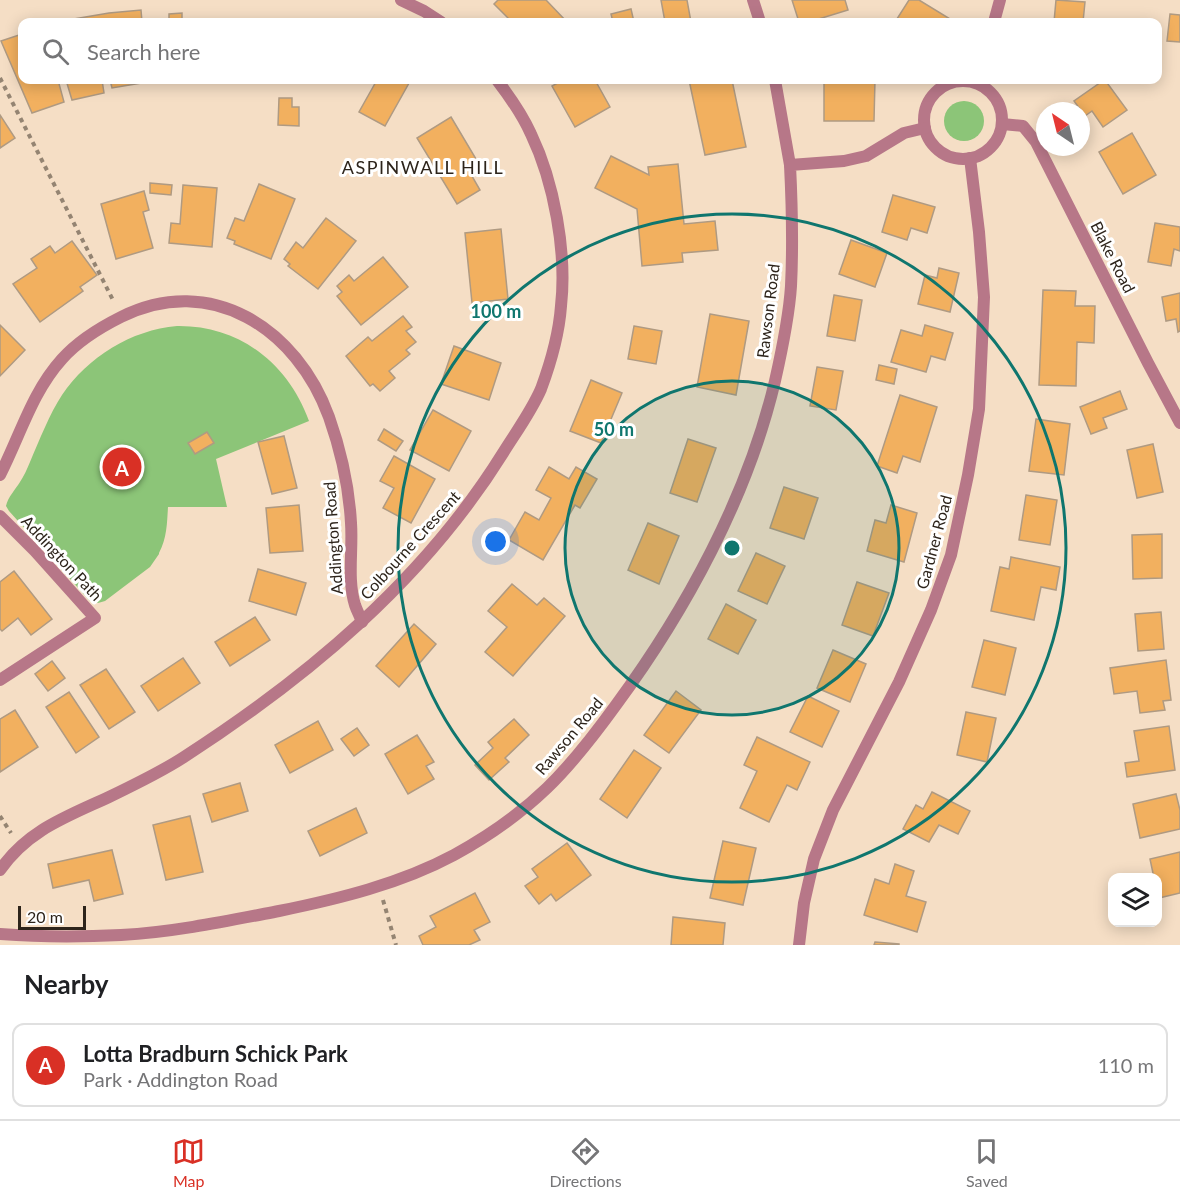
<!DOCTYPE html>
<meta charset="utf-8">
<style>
body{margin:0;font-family:Lato,sans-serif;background:#f2f2f2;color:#202124}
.controls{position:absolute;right:18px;bottom:18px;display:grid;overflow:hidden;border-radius:12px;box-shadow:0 3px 15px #0003}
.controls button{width:54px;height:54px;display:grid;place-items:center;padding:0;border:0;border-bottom:2px solid #e0e0e0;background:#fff;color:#202124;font:30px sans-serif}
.compass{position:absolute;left:1036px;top:102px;width:54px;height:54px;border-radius:50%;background:#fff;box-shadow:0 3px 15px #0003;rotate:325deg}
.scale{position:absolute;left:18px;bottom:15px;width:68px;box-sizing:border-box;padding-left:6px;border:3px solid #2d241b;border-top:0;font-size:16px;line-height:21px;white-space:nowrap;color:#2d241b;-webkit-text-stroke:4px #fff;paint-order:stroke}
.you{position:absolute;left:496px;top:542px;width:21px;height:21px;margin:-15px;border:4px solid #fff;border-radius:50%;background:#1a73e8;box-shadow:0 0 0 9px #1a73e833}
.badge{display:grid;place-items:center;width:39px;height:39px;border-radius:50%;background:#d93025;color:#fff;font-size:20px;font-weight:700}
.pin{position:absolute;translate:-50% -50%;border:3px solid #fff;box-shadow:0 2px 6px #0006}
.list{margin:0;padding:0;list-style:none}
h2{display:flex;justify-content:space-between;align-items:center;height:78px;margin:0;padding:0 24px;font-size:26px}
h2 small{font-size:20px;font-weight:400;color:#757577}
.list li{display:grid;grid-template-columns:39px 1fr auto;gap:18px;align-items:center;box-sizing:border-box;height:84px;margin:0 12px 12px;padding:0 12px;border:2px solid #e0e0e0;border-radius:12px}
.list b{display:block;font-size:22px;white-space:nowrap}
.list p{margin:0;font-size:20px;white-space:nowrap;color:#757577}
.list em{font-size:20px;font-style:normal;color:#757577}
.icon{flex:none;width:33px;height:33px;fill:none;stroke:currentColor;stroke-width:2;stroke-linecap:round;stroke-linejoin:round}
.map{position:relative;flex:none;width:1180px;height:945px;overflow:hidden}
.search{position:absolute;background:#fff;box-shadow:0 3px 15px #0003;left:18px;right:18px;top:18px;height:66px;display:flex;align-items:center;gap:15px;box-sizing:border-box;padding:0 21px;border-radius:12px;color:#757577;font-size:22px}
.sheet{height:174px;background:#fff}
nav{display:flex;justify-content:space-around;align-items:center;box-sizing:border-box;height:84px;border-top:2px solid #e0e0e0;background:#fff;font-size:16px;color:#757577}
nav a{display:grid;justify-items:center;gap:3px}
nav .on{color:#d93025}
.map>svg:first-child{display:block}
.green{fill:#8cc578}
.building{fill:#f2b05f;stroke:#af9a82;stroke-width:1.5}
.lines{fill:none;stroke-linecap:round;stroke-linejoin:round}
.path{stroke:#948472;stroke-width:4;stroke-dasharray:4.5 4.5;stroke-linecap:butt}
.minor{stroke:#b77788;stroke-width:12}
.ring{fill:none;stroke:#0f766e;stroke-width:3}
.labels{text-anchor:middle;stroke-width:6;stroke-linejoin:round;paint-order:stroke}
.street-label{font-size:16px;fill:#2d241b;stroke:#fff}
.neighbourhood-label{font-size:18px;letter-spacing:1.5px;fill:#2d241b;stroke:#fff}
.centre{fill:#0f766e;stroke:#fff;stroke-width:3}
.ring-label{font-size:18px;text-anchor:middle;font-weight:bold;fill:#0f766e;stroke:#fff;stroke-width:6;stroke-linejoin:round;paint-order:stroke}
</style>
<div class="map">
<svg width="1180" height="945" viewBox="0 0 1180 945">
<rect width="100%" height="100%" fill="#f5dec5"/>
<g class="green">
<circle cx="964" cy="121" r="20"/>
<path d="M177 326C239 325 288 363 309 421L216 459 227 507H168C167 523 167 538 159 553V554L150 567 105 601 98 603 89 600 9 511 6 506C8 497 15 490 20 482 24 476 27 469 30 462 39 441 50 413 62 395 88 357 131 330 177 326Z"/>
</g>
<g class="building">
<path d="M498 0H546L567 22H512L494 4Z"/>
<path d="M661 0H687L691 22H665Z"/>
<path d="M792 0H845L848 10 809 22H799Z"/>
<path d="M909 0H919L955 22H895Z"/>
<path d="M1056 0 1085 2 1083 22H1054Z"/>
<path d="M631 9 634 22H613L611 14Z"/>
<path d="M141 10 142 22H56L109 13Z"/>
<path d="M182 13V22H169V14Z"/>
<path d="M1170 14 1180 15V42L1167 41Z"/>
<rect x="217" y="20" width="79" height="2"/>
<path d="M22 34V80H58L64 102 32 113 1 41Z"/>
<path d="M66 80H102L104 93 72 100Z"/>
<path d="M110 80H147V82L112 88Z"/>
<path d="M377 80H403L409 83 385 126 359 112Z"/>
<path d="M563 80H595L610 107 575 127 552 86Z"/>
<path d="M689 80H732L746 147 705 155Z"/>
<path d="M824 80H875L874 121H824Z"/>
<path d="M1104 80H1105L1127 110 1103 127 1092 111 1085 116 1074 101Z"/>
<path d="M279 98H292V107H299V126L278 125Z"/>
<path d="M0 115 15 138 0 148Z"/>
<path d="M451 117 479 164 469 171 480 190 457 204 417 138Z"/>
<path d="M1132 133 1156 175 1123 194 1099 152Z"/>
<path d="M611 156 649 175 648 167 678 164 684 224 715 221 718 250 682 253 683 262 642 266 637 209 595 188Z"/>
<path d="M150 183 172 185 171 195 150 193Z"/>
<path d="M259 184 295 199 271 259 234 244 235 241 227 238 235 218 244 221Z"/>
<path d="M183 185 217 188 212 247 169 243 171 223 180 224Z"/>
<path d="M144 191 149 210 143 212 153 248 116 259 101 204Z"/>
<path d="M893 195 935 207 927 233 911 228 907 240 882 232Z"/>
<path d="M326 218 356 241 318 289 288 266 290 264 284 259 296 242 303 248Z"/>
<path d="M1155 223 1180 227V251L1174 249 1171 266 1148 262Z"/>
<path d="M501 229 508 299 472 303 465 233Z"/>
<path d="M851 240 887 253 875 287 839 274Z"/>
<path d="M72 241 97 275 80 287 83 291 40 322 13 284 37 268 31 259 50 246 55 253Z"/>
<path d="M383 257 408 287 361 325 337 296 342 292 337 286 349 275 354 281Z"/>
<path d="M939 268 959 273 950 312 918 304 925 275 937 278Z"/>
<path d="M1043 290 1076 291 1075 306H1095L1094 343 1077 342 1076 386 1039 385Z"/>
<path d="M1180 293V331L1178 332 1176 319 1166 321 1162 297Z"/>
<path d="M834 295 862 300 855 341 827 336Z"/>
<path d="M710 314 749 321 736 395 697 387Z"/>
<path d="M403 316 412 327 406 331 416 342 406 350 410 354 389 371 395 378 380 391 373 384 370 386 346 356 368 337 372 341Z"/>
<path d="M0 325 25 350 0 376Z"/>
<path d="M925 325 953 333 945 360 931 356 926 372 891 362 901 330 922 336Z"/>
<path d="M634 326 662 331 656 364 628 359Z"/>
<path d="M454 346 501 363 489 400 441 384Z"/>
<path d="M879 365 897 369 894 384 876 380Z"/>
<path d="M817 367 843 371 836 410 810 406Z"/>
<path d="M591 380 622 393 601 443 570 431Z"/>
<path d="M1120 391 1127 409 1103 418 1107 428 1091 434 1080 407Z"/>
<path d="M900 395 937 407 920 462 903 456 897 473 877 466Z"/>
<path d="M433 410 471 431 449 471 410 450Z"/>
<path d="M1036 419 1070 424 1064 475 1029 471Z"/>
<path d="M384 429 403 441 396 451 378 440Z"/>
<path d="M207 432 214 443 195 454 188 443Z"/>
<path d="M284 436 297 488 272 494 258 442Z"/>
<path d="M688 439 716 448 697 502 670 493Z"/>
<path d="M1153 444 1163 492 1137 498 1127 450Z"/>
<path d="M394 456 435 479 411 523 383 508 394 488 380 481Z"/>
<path d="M549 467 569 479 576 467 597 479 580 508 575 505 543 560 509 540 525 512 539 520 551 498 536 490Z"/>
<path d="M784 487 818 498 804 539 770 528Z"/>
<path d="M1026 495 1057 500 1050 545 1019 540Z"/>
<path d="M299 505 303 551 270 553 266 508Z"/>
<path d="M891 505 917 513 904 562 867 551 875 520 886 523Z"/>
<path d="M648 523 679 536 659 584 628 570Z"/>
<path d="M1162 534V578L1133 579 1132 535Z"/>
<path d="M756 553 785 566 767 604 738 591Z"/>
<path d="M1011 557 1060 567 1056 590 1041 587 1034 620 991 611 1000 567 1009 569Z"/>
<path d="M258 569 306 583 296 615 249 601Z"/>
<path d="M14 571 52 619 31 635 18 618 2 631 0 629V582Z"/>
<path d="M857 582 889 593 873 636 842 625Z"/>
<path d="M512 584 537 605 544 598 565 616 513 676 485 652 507 627 488 611Z"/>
<path d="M726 604 756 620 738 654 708 639Z"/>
<path d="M1161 612 1164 649 1138 651 1135 614Z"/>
<path d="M255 617 270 640 230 666 215 642Z"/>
<path d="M414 624 436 644 399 687 376 666Z"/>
<path d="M984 640 1016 648 1005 695 972 687Z"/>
<path d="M833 650 866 664 850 702 817 688Z"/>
<path d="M183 658 200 683 158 711 141 686Z"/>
<path d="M1166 660 1171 700 1163 701 1165 710 1140 713 1137 691 1114 694 1110 668Z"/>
<path d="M52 661 65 678 48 691 35 674Z"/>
<path d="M106 669 135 712 109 729 80 685Z"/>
<path d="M676 691 701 710 669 753 644 735Z"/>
<path d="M69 692 99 737 76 753 46 707Z"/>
<path d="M808 696 839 711 822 747 790 732Z"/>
<path d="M15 710 38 747 0 772V719Z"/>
<path d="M966 712 996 718 987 762 957 755Z"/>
<path d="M514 719 529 735 505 758 509 762 489 780 475 765 493 748 488 742Z"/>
<path d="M318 721 333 750 290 773 275 745Z"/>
<path d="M1169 726 1175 770 1127 777 1125 763 1139 761 1134 731Z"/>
<path d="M357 728 369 745 354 756 341 739Z"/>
<path d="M417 735 434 762 426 766 434 779 408 794 385 754Z"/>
<path d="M757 737 810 762 797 790 787 785 769 822 740 808 757 771 744 765Z"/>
<path d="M634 750 661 768 627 818 600 799Z"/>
<path d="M240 783 248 811 212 822 203 794Z"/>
<path d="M932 792 970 811 958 834 939 825 929 842 903 829 916 805 923 809Z"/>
<path d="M1176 794 1180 810V829L1140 838 1133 804Z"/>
<path d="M356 808 367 833 320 856 308 831Z"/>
<path d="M190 816 203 872 166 880 153 825Z"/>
<path d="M723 841 756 848 743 905 710 898Z"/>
<path d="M567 843 591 875 556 901 551 894 539 904 525 886 538 877 532 869Z"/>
<path d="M112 850 123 894 94 901 89 880 53 888 48 864Z"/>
<path d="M1180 852V893L1159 898 1158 878H1154L1150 859Z"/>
<path d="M895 864 914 871 906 896 926 902 917 932 864 915 875 879 889 884Z"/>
<path d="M475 893 490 922 474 930 480 940 469 945H423L419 936 436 927 430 916Z"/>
<path d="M673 917 725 923 723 945H671Z"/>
<path d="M875 942 899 944V945H874Z"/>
</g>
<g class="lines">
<g class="path">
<path d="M0 78 114 302"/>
<path d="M0 816 11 833"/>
<path d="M383 900 396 945"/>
</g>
<g class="minor">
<path d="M401 0 424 11 441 22"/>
<path d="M753 0 760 22"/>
<path d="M994 22 1000 0"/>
<path d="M775 80 790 165"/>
<circle cx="963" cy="120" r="39"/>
<path d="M1002 124 1023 126 1036 142 1148 363 1180 423"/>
<path d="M0 475C20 436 32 392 62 359 78 341 99 328 121 317 211 272 297 329 329 417 341 451 349 487 351 523 353 550 347 579 355 605 357 611 360 616 362 622"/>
<path d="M0 516 35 551 95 618 0 680"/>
<path d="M0 870C28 830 66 817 109 797 134 785 161 772 184 757 308 677 424 580 503 453 516 432 531 412 541 389 551 362 559 334 561 306 567 252 554 182 531 134 522 114 510 97 497 80"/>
<path d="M0 934C40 937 81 937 121 935 174 932 227 921 279 911 338 899 400 884 454 855 487 837 520 814 547 788 573 763 595 734 616 705 686 610 748 496 775 381 782 350 789 318 791 286 793 246 792 205 790 165L844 161 866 156 904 133 925 128"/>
<path d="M799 945 804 903 814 859 833 810 899 682 931 610 951 555 968 475 979 409 984 297 979 232 970 158"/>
</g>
</g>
<circle cx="732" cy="548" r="167" fill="#0f766e" fill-opacity=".12"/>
<g class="ring">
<circle cx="732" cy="548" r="167"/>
<circle cx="732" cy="548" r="334"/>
</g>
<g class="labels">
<g class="street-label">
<text transform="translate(1113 257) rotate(63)" y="6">Blake Road</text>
<text transform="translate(768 311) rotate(-83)" y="6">Rawson Road</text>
<text transform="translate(333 538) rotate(-94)" y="6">Addington Road</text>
<text transform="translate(934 542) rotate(-75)" y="6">Gardner Road</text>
<text transform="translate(410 545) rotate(-48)" y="6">Colbourne Crescent</text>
<text transform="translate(62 558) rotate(47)" y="6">Addington Path</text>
<text transform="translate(569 736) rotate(-50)" y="6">Rawson Road</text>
</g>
<g class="neighbourhood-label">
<text x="423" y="174">ASPINWALL HILL</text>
</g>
</g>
<circle cx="732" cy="548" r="9" class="centre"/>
<g class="ring-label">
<text x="496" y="318">100 m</text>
<text x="614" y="436">50 m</text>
</g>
</svg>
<div class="controls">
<button><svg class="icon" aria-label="layers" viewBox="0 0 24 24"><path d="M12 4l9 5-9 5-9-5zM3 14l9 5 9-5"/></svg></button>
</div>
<svg class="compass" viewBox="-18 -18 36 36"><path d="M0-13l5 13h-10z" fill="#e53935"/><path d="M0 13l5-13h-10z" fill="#757577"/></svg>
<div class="scale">20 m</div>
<div class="you"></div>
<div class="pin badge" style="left:122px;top:467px">A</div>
<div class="search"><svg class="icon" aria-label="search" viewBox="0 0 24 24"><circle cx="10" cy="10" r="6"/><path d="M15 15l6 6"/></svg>Search here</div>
</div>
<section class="sheet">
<h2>Nearby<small></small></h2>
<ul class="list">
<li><span class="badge">A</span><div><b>Lotta Bradburn Schick Park</b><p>Park · Addington Road</p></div><em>110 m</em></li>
</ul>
</section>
<nav>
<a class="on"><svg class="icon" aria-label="map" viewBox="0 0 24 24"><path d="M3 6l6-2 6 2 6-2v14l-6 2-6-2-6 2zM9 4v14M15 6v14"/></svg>Map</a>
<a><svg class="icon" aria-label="directions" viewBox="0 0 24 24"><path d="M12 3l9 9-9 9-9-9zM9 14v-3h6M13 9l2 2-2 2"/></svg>Directions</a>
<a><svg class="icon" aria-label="saved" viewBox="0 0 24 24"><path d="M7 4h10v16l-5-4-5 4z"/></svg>Saved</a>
</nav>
